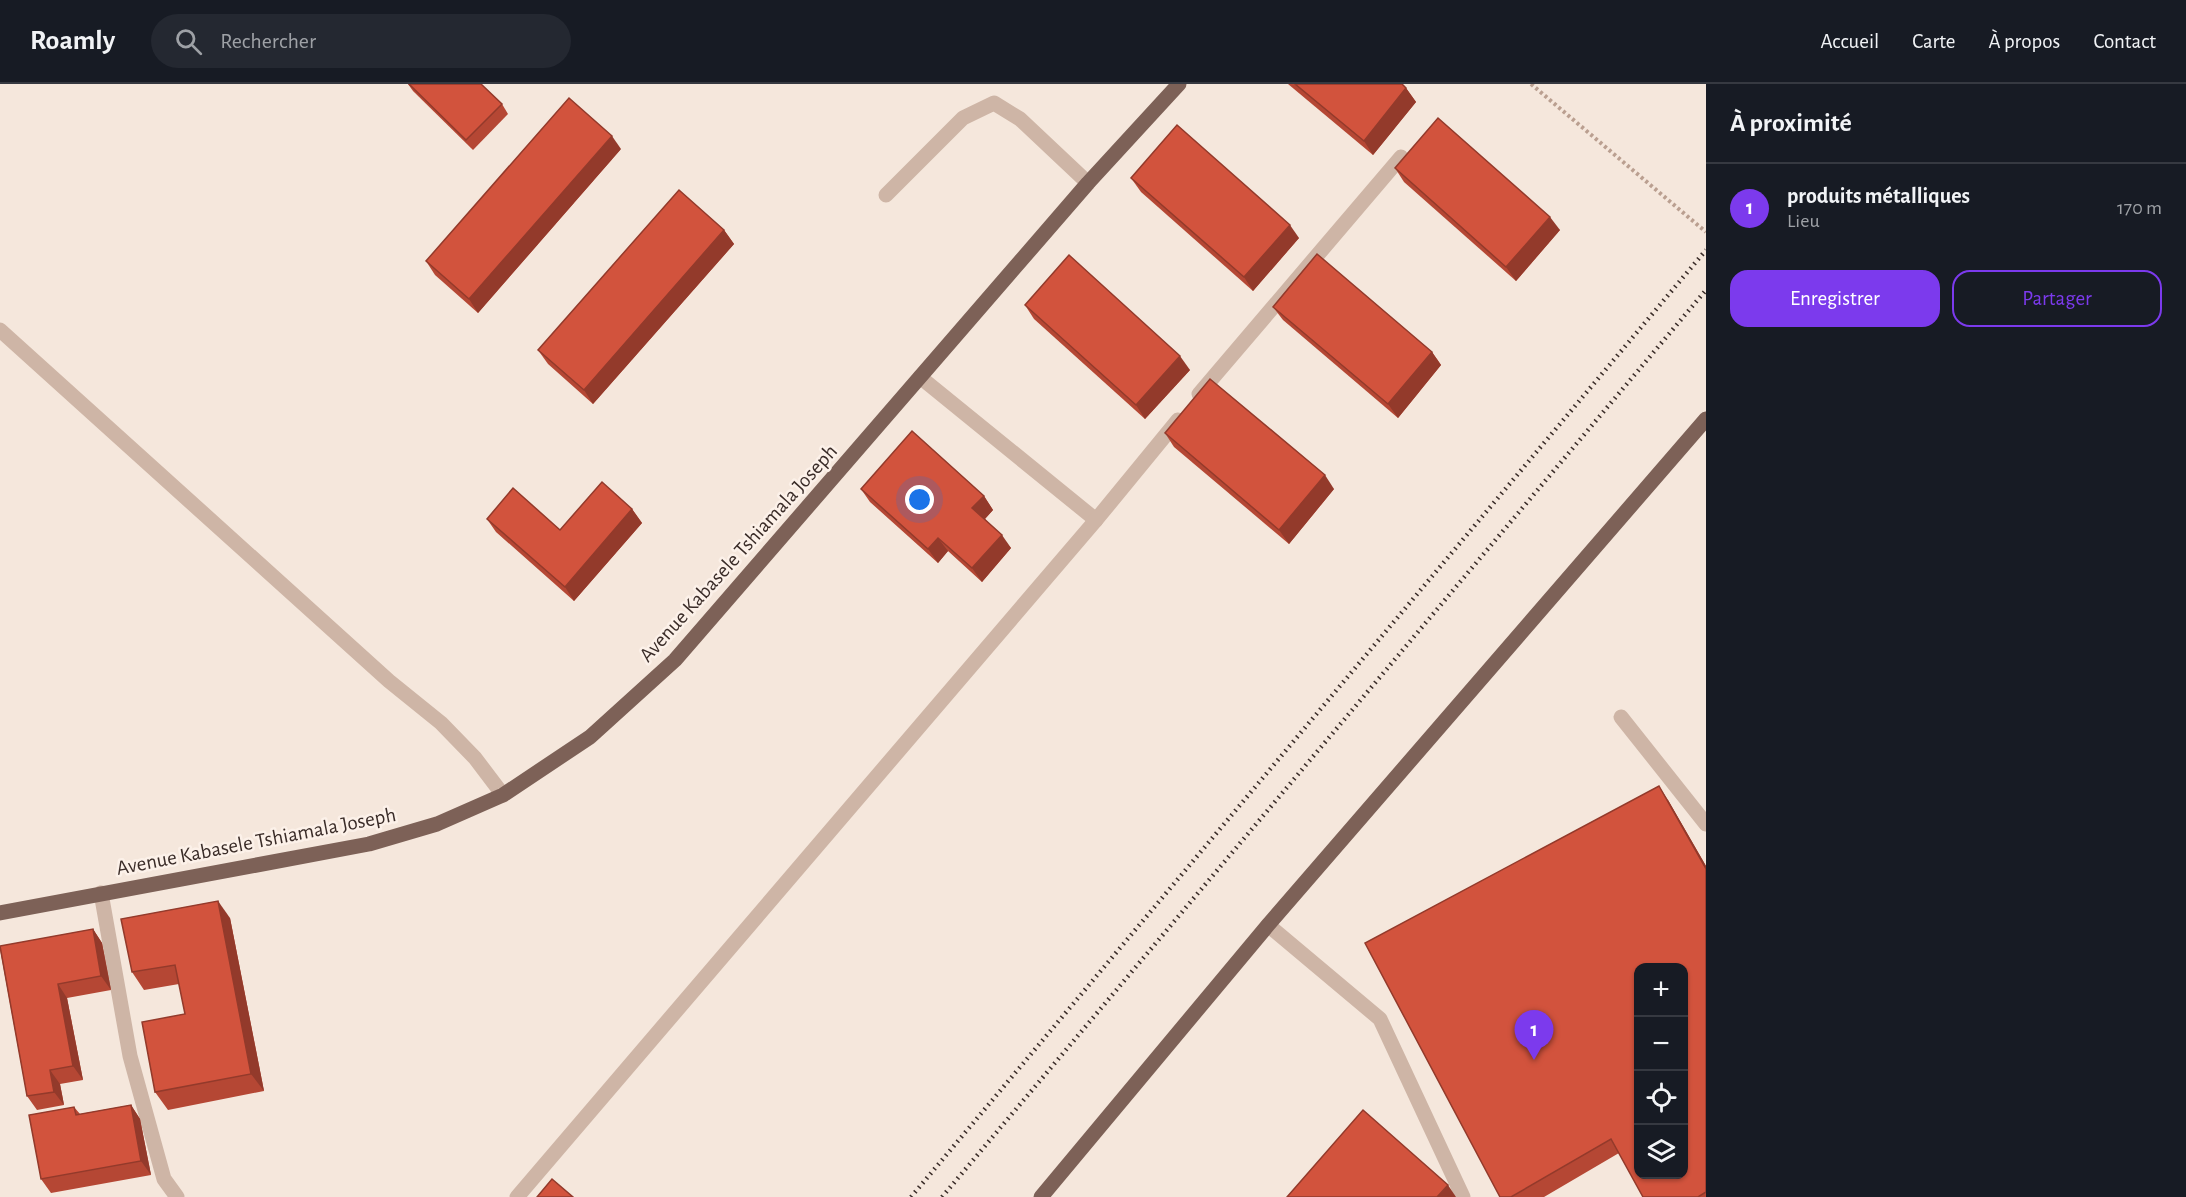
<!DOCTYPE html>
<html lang="fr">
<meta charset="utf-8">
<style>
body{margin:0;font-family:"Alegreya Sans",sans-serif;background:#242831;color:#f1f3f6}
.controls{position:absolute;right:18px;bottom:18px;display:grid;overflow:hidden;border-radius:12px;box-shadow:0 2px 4px #0004}
.controls button{width:54px;height:54px;display:grid;place-items:center;padding:0;border:0;border-bottom:2px solid #363941;background:#171b24;color:#f1f3f6;font:30px sans-serif}
.you{position:absolute;left:920px;top:416px;width:21px;height:21px;margin:-15px;border:4px solid #fff;border-radius:50%;background:#1a73e8;box-shadow:0 0 0 9px #1a73e833}
.badge{display:grid;place-items:center;width:39px;height:39px;border-radius:50%;background:#7c3aed;color:#fff;font-size:20px;font-weight:700}
.pin{position:absolute;translate:-50% -50px;filter:drop-shadow(0 2px 3px #0008)}
.pin::after{content:'';position:absolute;top:32px;width:21px;height:18px;background:inherit;clip-path:polygon(0 0,100% 0,50% 100%)}
.list{margin:0;padding:0;list-style:none}
h2{display:flex;justify-content:space-between;align-items:center;height:78px;margin:0;padding:0 24px;font-size:26px}
h2 small{font-size:20px;font-weight:400;color:#9ea1a6}
.list li{display:grid;grid-template-columns:39px 1fr auto;gap:18px;align-items:center;box-sizing:border-box;height:90px;padding:0 24px;border-top:2px solid #363941}
.list b{display:block;font-size:22px;white-space:nowrap}
.list p{margin:0;font-size:20px;white-space:nowrap;color:#9ea1a6}
.list em{font-size:20px;font-style:normal;color:#9ea1a6}
.actions{display:flex;gap:12px;padding:18px 24px}
.actions a{flex:1;padding:14px 0;border:2px solid #7c3aed;border-radius:18px;text-align:center;font-size:21px;color:#7c3aed}
.actions .main{background:#7c3aed;color:#fff}
.icon{flex:none;width:33px;height:33px;fill:none;stroke:currentColor;stroke-width:2;stroke-linecap:round;stroke-linejoin:round}
.map{position:relative;flex:none;width:1706px;height:1113px;overflow:hidden}
header{display:flex;align-items:center;gap:36px;box-sizing:border-box;height:84px;padding:0 30px;background:#171b24;border-bottom:2px solid #363941}
header strong{font-size:28px}
nav{display:flex;gap:33px;margin-inline-start:auto;font-size:21px}
.search{width:420px;height:54px;background:#242831;display:flex;align-items:center;gap:15px;box-sizing:border-box;padding:0 21px;border-radius:33px;color:#9ea1a6;font-size:22px}
main{display:flex}
aside{flex:1;background:#171b24}
.map>svg:first-child{display:block}
.lines{fill:none;stroke-linecap:round;stroke-linejoin:round}
.path{stroke:#ba9f90;stroke-width:4;stroke-dasharray:3 3;stroke-linecap:butt}
.minor{stroke:#ceb5a6;stroke-width:15}
.major{stroke:#7d6157;stroke-width:15}
.rail{stroke:#3a2c28;stroke-width:4.5;stroke-dasharray:1.5 4.5;stroke-linecap:butt}
.wall{fill:#b54734}
.shaded-wall{fill:#933a2b}
.building{fill:#d2533d;stroke:#933a2b;stroke-width:1.5;fill-rule:evenodd}
.labels{text-anchor:middle;stroke-width:5;stroke-linejoin:round;paint-order:stroke}
.street-label{font-size:21px;fill:#3a2c28;stroke:#fcf1e9}
</style>
<header>
<strong>Roamly</strong>
<div class="search"><svg class="icon" aria-label="search" viewBox="0 0 24 24"><circle cx="10" cy="10" r="6"/><path d="M15 15l6 6"/></svg>Rechercher</div>
<nav><a>Accueil</a><a>Carte</a><a>À propos</a><a>Contact</a></nav>
</header>
<main>
<div class="map">
<svg width="1706" height="1113" viewBox="0 0 1706 1113">
<rect width="100%" height="100%" fill="#f5e7dc"/>
<g class="lines">
<path class="path" d="M1531 0 1706 148"/>
<g class="minor">
<path d="M886 111 963 34 994 19 1020 35 1088 99"/>
<path d="M0 246 389 597 441 639 475 674 503 711"/>
<path d="M920 293 1096 436"/>
<path d="M1199 310 1401 73"/>
<path d="M1621 633 1706 740"/>
<path d="M101 809 130 972 164 1095 177 1113"/>
<path d="M1268 841 1380 935 1463 1113"/>
<path d="M517 1113 1096 436 1178 336"/>
</g>
<g class="major">
<path d="M0 829 369 760 437 740 503 711 590 653 675 576 1088 99 1179 0"/>
<path d="M1041 1113 1268 841 1706 335"/>
</g>
<g class="rail">
<path d="M911 1113 1706 166"/>
<path d="M942 1113 1706 206"/>
</g>
</g>
<g class="wall">
<path d="M408 0H481L502 20 508 30 473 66 413 7Z"/>
<path d="M1288 0H1402L1406 4 1416 18 1373 71Z"/>
<path d="M621 65 478 229 435 191 426 177Z"/>
<path d="M1395 84 1560 146 1516 197 1404 98Z"/>
<path d="M1131 94 1299 154 1253 207 1141 108Z"/>
<path d="M724 146 734 160 593 320 548 280 538 266Z"/>
<path d="M1025 221 1190 286 1145 335 1034 235Z"/>
<path d="M1273 223 1432 268 1441 281 1398 334 1283 236Z"/>
<path d="M1165 349 1334 405 1289 460 1174 363Z"/>
<path d="M861 405 984 412 993 426 985 435 1011 464 982 498 948 467 938 479 870 418Z"/>
<path d="M632 425 642 439 574 517 496 448 487 435 560 446Z"/>
<path d="M1668 716 1706 782V1113H1643L1619 1069 1544 1113H1500Z"/>
<path d="M230 834 264 1007 168 1026 155 1008 185 930 179 900 144 906 132 888Z"/>
<path d="M93 845 102 859 111 906 67 914 83 996 60 1000 64 1021 37 1026 27 1012 0 865Z"/>
<path d="M131 1021 140 1035 151 1091 51 1109 41 1095 74 1023 80 1030Z"/>
</g>
<g class="shaded-wall">
<path d="M1406 4 1416 18 1373 71 1364 57Z"/>
<path d="M612 52 621 65 478 229 469 215Z"/>
<path d="M1550 133 1560 146 1516 197 1506 183Z"/>
<path d="M1290 141 1299 154 1253 207 1244 193Z"/>
<path d="M724 146 734 160 593 320 584 306Z"/>
<path d="M1432 268 1441 281 1398 334 1388 320Z"/>
<path d="M1180 272 1190 286 1145 335 1136 321Z"/>
<path d="M1325 391 1334 405 1289 460 1279 446Z"/>
<path d="M984 412 993 426 982 438 972 424Z"/>
<path d="M632 425 642 439 574 517 565 503Z"/>
<path d="M1002 451 1011 464 982 498 972 484Z"/>
<path d="M938 454 948 467 938 479 928 465Z"/>
<path d="M1659 702 1668 716 1706 782V785Z"/>
<path d="M218 817 230 834 264 1007 251 990Z"/>
<path d="M93 845 102 859 111 906 101 892Z"/>
<path d="M58 900 67 914 83 996 73 982Z"/>
<path d="M50 986 60 1000 64 1021 54 1008Z"/>
<path d="M131 1021 140 1035 151 1091 141 1077Z"/>
<path d="M1448 1101 1456 1113H1437Z"/>
</g>
<g class="building">
<path d="M409 0H481L502 20 466 56Z"/>
<path d="M1295 0H1402L1406 4 1364 57Z"/>
<path d="M569 14 612 52 469 215 426 177Z"/>
<path d="M1438 34 1550 133 1506 183 1395 84Z"/>
<path d="M1177 41 1290 141 1244 193 1131 94Z"/>
<path d="M679 106 724 146 584 306 538 266Z"/>
<path d="M1317 170 1432 268 1388 320 1273 223Z"/>
<path d="M1069 171 1180 272 1136 321 1025 221Z"/>
<path d="M1210 295 1325 391 1279 446 1165 349Z"/>
<path d="M912 347 984 412 972 424 1002 451 972 484 938 454 928 465 861 405Z"/>
<path d="M602 398 632 425 565 503 487 435 513 404 560 446Z"/>
<path d="M1659 702 1706 785V1108L1698 1113H1643L1611 1055 1511 1113H1500L1365 859ZM1638 884H1683V1090H1638Z"/>
<path d="M218 817 251 990 155 1008 142 938 185 930 175 881 132 888 121 835Z"/>
<path d="M93 845 101 892 58 900 73 982 50 986 54 1008 27 1012 0 862Z"/>
<path d="M131 1021 141 1077 41 1095 29 1031 74 1023 76 1031Z"/>
<path d="M1363 1026 1448 1101 1437 1113H1287Z"/>
<path d="M552 1095 573 1113H537Z"/>
</g>
<g class="labels">
<g class="street-label">
<text transform="translate(738 469) rotate(-48)" y="7">Avenue Kabasele Tshiamala Joseph</text>
<text transform="translate(256 757) rotate(-11)" y="7">Avenue Kabasele Tshiamala Joseph</text>
</g>
</g>
</svg>
<div class="controls">
<button>+</button>
<button>−</button>
<button><svg class="icon" aria-label="locate" viewBox="0 0 24 24"><circle cx="12" cy="12" r="6"/><path d="M12 2v4M12 18v4M2 12h4M18 12h4"/></svg></button>
<button><svg class="icon" aria-label="layers" viewBox="0 0 24 24"><path d="M12 4l9 5-9 5-9-5zM3 14l9 5 9-5"/></svg></button>
</div>
<div class="you"></div>
<div class="pin badge" style="left:1534px;top:976px">1</div>
</div>
<aside>
<h2>À proximité<small></small></h2>
<ul class="list">
<li><span class="badge">1</span><div><b>produits métalliques</b><p>Lieu</p></div><em>170 m</em></li>
</ul>
<div class="actions"><a class="main">Enregistrer</a><a>Partager</a></div>
</aside>
</main>
